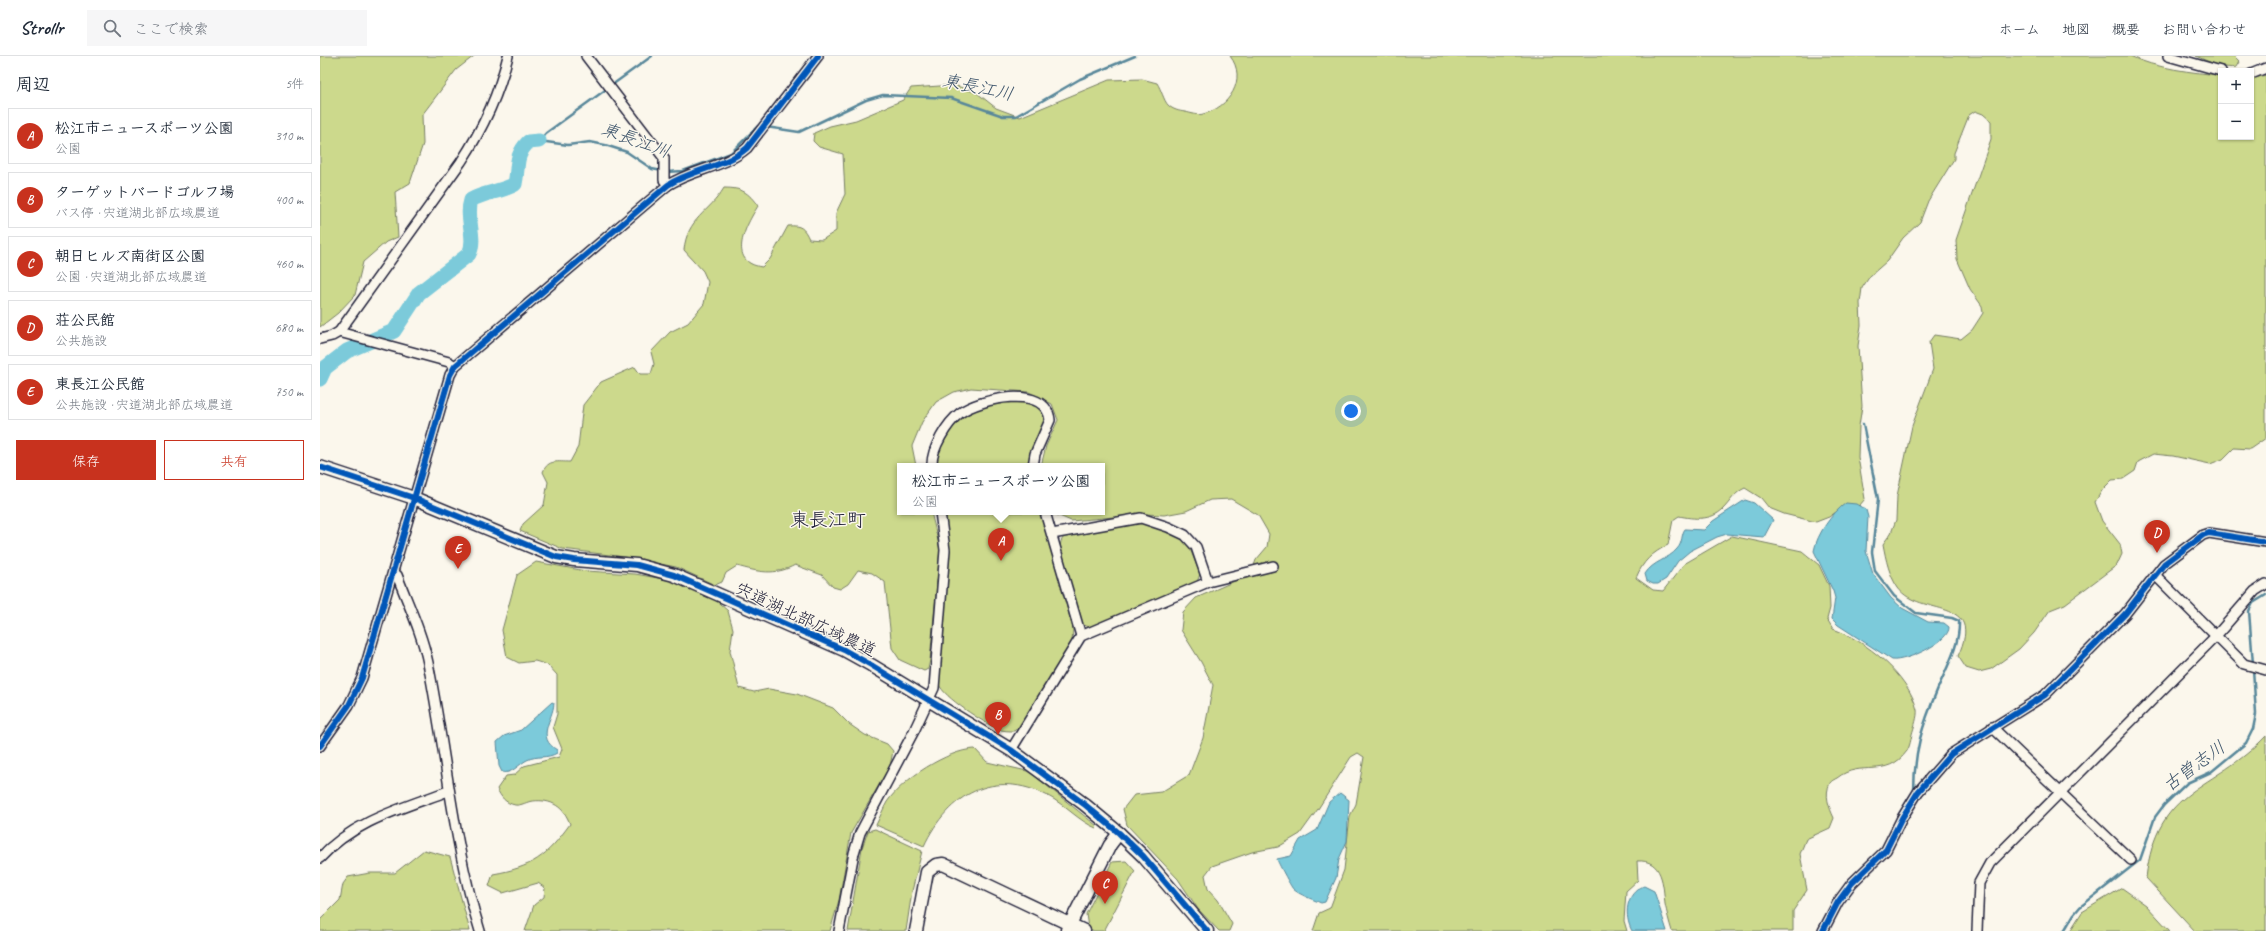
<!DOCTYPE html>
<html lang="ja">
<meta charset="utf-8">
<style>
body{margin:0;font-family:Caveat,"Klee One",sans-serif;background:#f6f6f7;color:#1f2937}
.controls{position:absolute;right:12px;top:12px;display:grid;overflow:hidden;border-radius:0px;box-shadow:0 1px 3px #0004}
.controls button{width:36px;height:36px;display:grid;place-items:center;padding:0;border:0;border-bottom:1px solid #e0e1e3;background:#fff;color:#1f2937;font:20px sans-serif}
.you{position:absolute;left:1031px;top:355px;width:14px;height:14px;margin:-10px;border:3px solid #fff;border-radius:50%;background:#1a73e8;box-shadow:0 0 0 6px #1a73e833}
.badge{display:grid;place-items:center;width:26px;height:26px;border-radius:50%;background:#c8321e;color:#fff;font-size:13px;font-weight:700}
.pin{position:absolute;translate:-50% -33px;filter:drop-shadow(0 1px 2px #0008)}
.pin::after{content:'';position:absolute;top:21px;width:14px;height:12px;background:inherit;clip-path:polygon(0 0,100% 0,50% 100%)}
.popup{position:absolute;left:577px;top:407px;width:208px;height:52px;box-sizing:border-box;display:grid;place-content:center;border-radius:0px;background:#fff;filter:drop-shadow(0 1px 3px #0005);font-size:13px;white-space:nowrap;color:#747a83}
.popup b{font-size:15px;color:#1f2937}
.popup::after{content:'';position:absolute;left:50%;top:100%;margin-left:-8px;border:8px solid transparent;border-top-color:#fff}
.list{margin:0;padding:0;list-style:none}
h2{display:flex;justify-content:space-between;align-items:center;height:52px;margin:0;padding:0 16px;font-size:17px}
h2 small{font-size:13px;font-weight:400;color:#747a83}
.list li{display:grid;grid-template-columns:26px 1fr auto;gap:12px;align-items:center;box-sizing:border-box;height:56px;margin:0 8px 8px;padding:0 8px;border:1px solid #e0e1e3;border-radius:0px}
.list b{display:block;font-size:15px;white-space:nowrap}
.list p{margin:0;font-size:13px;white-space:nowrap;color:#747a83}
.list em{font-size:13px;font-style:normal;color:#747a83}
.actions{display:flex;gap:8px;padding:12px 16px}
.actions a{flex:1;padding:9px 0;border:1px solid #c8321e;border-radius:0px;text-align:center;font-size:14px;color:#c8321e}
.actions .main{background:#c8321e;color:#fff}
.icon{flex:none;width:22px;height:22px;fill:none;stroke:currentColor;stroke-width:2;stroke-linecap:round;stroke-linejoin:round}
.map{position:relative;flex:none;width:1946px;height:875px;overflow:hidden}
header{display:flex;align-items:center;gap:24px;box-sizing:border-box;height:56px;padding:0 20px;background:#fff;border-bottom:1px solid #e0e1e3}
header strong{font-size:19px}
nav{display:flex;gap:22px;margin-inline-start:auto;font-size:14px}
.search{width:280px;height:36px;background:#f6f6f7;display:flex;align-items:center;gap:10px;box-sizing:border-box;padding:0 14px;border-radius:0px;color:#747a83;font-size:15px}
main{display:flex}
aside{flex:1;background:#fff}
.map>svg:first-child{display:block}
.green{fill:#ccd98c;stroke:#777e64}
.water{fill:#7ccada;stroke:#58879a}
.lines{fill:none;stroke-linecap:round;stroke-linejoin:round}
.stream{stroke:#58879a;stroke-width:2.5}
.river{stroke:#7ccada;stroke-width:15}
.street-casing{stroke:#22223b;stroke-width:12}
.secondary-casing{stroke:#22223b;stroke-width:15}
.street{stroke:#fbf7ec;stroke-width:9}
.secondary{stroke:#fbf7ec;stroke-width:12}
.cycleway-casing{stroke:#fbf7ec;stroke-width:8}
.cycleway{stroke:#0057b8;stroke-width:6}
.labels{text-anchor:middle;stroke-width:3;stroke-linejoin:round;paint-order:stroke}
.street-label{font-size:17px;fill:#22223b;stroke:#fbf7ec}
.water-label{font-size:18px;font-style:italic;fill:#3d546b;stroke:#fbf7ec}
.quarter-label{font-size:19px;fill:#22223b;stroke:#fbf7ec}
</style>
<header>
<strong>Strollr</strong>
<div class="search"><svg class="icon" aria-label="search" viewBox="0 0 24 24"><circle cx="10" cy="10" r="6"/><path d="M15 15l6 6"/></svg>ここで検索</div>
<nav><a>ホーム</a><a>地図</a><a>概要</a><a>お問い合わせ</a></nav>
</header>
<main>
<aside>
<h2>周辺<small>5件</small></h2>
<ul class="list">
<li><span class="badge">A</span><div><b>松江市ニュースポーツ公園</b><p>公園</p></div><em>310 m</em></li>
<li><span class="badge">B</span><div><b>ターゲットバードゴルフ場</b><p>バス停 · 宍道湖北部広域農道</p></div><em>400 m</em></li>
<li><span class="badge">C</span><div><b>朝日ヒルズ南街区公園</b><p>公園 · 宍道湖北部広域農道</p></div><em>460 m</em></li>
<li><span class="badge">D</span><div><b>荘公民館</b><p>公共施設</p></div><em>680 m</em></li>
<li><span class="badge">E</span><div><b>東長江公民館</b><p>公共施設 · 宍道湖北部広域農道</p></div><em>750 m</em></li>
</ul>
<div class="actions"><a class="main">保存</a><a>共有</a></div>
</aside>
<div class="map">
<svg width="1946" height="875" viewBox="0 0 1946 875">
<rect width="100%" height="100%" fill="#fbf7ec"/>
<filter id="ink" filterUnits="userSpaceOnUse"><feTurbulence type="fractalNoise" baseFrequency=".025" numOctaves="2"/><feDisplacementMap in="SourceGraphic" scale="8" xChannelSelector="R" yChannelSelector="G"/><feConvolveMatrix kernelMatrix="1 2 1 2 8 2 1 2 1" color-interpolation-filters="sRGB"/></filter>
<g filter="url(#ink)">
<g class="green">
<path d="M0 0H154L136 14 102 59 103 88 90 127 75 136 78 181 66 186 43 206 35 239 18 257 0 271Z"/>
<path d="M910 0H1810C1834 12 1874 17 1901 19V81H1931V23L1946 19V382L1930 393 1914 392 1903 403 1890 408 1853 400 1833 398 1818 406 1815 415 1803 423 1792 424 1783 433 1775 446 1782 465 1800 488 1802 498 1797 509 1745 548 1730 554 1714 577 1699 593 1671 613 1659 616 1646 612 1638 600C1666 539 1600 562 1578 532 1569 519 1566 504 1563 488L1571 477 1576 464 1577 440 1592 370 1613 313 1609 286 1614 279 1641 283 1652 274 1663 257 1662 250 1650 233 1637 203 1636 184 1671 83V65L1663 58 1655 55 1649 59 1634 97V103L1608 145 1600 166 1583 182 1567 205 1550 220 1542 232 1540 247 1541 269 1538 290 1542 350 1539 370 1538 401 1545 443 1539 450 1527 448 1509 461 1496 466 1464 458 1449 452 1441 442 1425 432C1414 437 1411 445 1403 453 1391 465 1374 463 1359 460L1353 464 1348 489C1332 497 1323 505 1316 522L1333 534 1343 535 1364 508 1412 480 1482 495 1499 509 1509 530 1510 552 1507 563 1513 573C1545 584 1589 619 1597 654 1598 660 1594 671 1592 678 1591 683 1590 690 1587 695 1566 724 1541 703 1517 722 1515 723 1511 725 1510 727 1504 739 1509 751 1514 762L1510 772 1486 783 1480 798 1487 834 1473 855V875H1352C1349 866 1347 857 1345 848 1343 829 1343 803 1317 805L1318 824 1306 835 1304 865 1307 875H993L999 857 1010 852 1024 814 1030 760 1036 748 1044 701 1038 697 1031 701 998 753 980 778 958 791 932 796 892 810 885 819 888 833 898 844 912 868 909 875H899L878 853 858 823 807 769 803 753 814 739 841 736 869 719 883 682 893 629 881 606 861 574 863 556 876 542 931 518 936 504 947 491 949 478 938 459 911 443 890 444 866 455 844 459 825 458 751 465 737 459 736 456H782V410H721L726 390 738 364 732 348 709 336 651 332 634 336 616 346 602 366 592 390 596 410H580V456H611L620 493 610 604 608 613 604 615 580 604 572 592 565 526 552 517 538 514 528 528 520 533 513 531 502 519 475 509C455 520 438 516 417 510L406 517 402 526 395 529 356 511 305 501 243 493 200 475 203 468 224 449 228 426 223 416C228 403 238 406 250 406L258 391 263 349 281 326 315 311 320 318H331L334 308 331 296 350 276 368 267 384 248 388 226 383 215 364 194C367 162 389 157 404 132 422 132 428 136 438 150 426 169 406 206 442 211L450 203 468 170C481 169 484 172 489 183L502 184 516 175V157L525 138 523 98 499 91 493 85 494 77 510 70 536 64 583 44 591 32 634 29 657 37 676 52 700 61 789 24 822 23 837 27C841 33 844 45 848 49 853 54 859 55 865 56 871 57 878 60 883 58 909 52 928 23 910 0Z"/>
<path d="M1876 0H1914L1920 6 1917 11C1905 14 1887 5 1876 0Z"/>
<path d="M706 343C710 345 717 347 721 350 733 361 715 397 710 410H616C616 400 621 392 625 384 644 348 669 346 706 343Z"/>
<path d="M624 456H721L753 573 752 586 703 668 694 675C689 675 683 675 678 673 664 667 623 641 619 628L629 497Z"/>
<path d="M819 466 843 472 867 485 880 518 876 529 772 572 761 568 741 498C740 490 739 485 746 479Z"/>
<path d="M216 506 266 515 315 518 355 525 391 540 408 555 413 573 410 595 419 632 434 636 449 633 477 638 513 652 529 668 545 679 567 688 573 695 570 710 531 777 519 844 510 875H205L214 849 224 841 225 832 218 827 183 837 169 830 173 818C213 811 226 801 250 768 244 751 232 743 213 745 208 745 201 750 195 749 185 747 181 741 177 733L186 720 194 719 204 710 239 701 242 693 233 671 237 658V619L228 609 215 605 199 607 187 601 182 574 197 519Z"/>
<path d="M1946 680V875H1875L1826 822C1837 729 1893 736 1946 680Z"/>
<path d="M655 693 667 706 707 715 716 721 777 770 776 772C760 766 744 748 728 740 674 712 628 738 604 790L556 769C560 761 563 753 567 746 583 723 627 694 655 693Z"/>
<path d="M555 773 602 795 592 835 586 875H528L542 792 548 775Z"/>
<path d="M104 794 130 801 150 875H0V864L20 844 23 828 28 821 50 817H75Z"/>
<path d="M806 805 815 815 784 875H774L768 872 766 858 792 806Z"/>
<path d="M1802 832 1826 849 1850 875H1750L1762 856Z"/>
</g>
<g class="water">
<path d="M1425 444 1434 447 1453 464 1444 481 1407 478 1397 481 1370 495 1358 505 1346 523 1338 528H1333L1327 525 1325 518C1333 505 1348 504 1357 493 1363 487 1361 478 1365 473L1384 474 1393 465Z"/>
<path d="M1526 447 1536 448 1546 454 1548 461 1546 495 1553 518 1571 542 1582 552 1608 566 1624 567 1629 571C1630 586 1585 606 1572 604L1518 569 1512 563 1515 542 1513 535 1494 495C1497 478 1512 457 1526 447Z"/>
<path d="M232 646 234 647C233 664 215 681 237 694V697C227 703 217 699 207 704 199 708 191 719 182 716L179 710 177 686 184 680 201 674Z"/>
<path d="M1020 737 1029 744 1027 785 1019 803 1016 822 1005 846 1001 847C992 843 980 839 973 833 971 831 957 805 957 803L971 800 980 784 997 774 1009 746Z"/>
<path d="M1324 830 1334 835 1347 875H1312C1304 860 1305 837 1324 830Z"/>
</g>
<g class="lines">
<g class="stream">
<path d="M292 29 332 0"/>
<path d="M446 71 479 76 546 44 563 39 631 42 683 60H696L760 23 815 0"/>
<path d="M219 85 248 89 270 86 285 89 307 96 332 113 342 115"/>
<path d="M219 85 226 77 288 32"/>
<path d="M347 116 363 115 411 97 438 70 441 71"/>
<path d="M1543 368 1558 443 1552 496 1555 515 1574 540 1596 557 1632 562 1639 565C1640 589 1627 611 1618 632 1602 670 1594 695 1594 736"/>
<path d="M1933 608 1929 555 1933 547 1946 539"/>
<path d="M1744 875 1754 858 1760 851 1820 804 1835 761 1844 749 1867 727 1891 716 1926 687 1933 673 1936 658 1933 613"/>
</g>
<path class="river" d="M0 323 5 312 27 295 74 275 99 237 149 198C157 182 145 162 151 144 165 136 182 136 195 128 199 110 194 101 208 86L219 85"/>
<defs>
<g id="street">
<path d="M266 0 344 102V124L348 129"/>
<path d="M1848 0 1901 15"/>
<path d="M1931 18 1946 12"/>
<path d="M19 276 129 306 135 310"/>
<path d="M0 283 12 280 19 276 141 106C162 74 179 38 188 0"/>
<path d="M612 410C611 393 627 367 640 357 659 343 726 327 730 364L715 398 713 410"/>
<path d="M725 456 761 580"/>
<path d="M732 478 821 462 848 471 865 479 876 491 888 526"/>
<path d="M73 518 77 519C88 548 102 577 108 607 126 696 133 788 160 875"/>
<path d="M1836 520 1924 608 1946 614"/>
<path d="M1672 671 1811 804"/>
<path d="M0 690 29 649 42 622 130 319 135 310 348 129C373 113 404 112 427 92L498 0"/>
<path d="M691 694 761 580 888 526 953 510"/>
<path d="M0 802C33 765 83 752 128 735"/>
<path d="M519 875 534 797 540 777 594 675 614 632 625 494 620 456"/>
<path d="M1503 875 1518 846 1532 827 1566 794 1582 762 1598 736 1631 698 1725 639 1805 558 1844 508 1883 479 1889 477 1946 486"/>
<path d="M1657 875 1659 827 1670 807 1896 580 1935 535 1946 528"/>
</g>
<g id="secondary">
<path d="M0 411 94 442 236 501 254 504 317 509 354 519 524 594 551 609 691 694 764 748 799 777 823 800 887 875"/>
<path d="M747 874 790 789 799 777"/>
<path d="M596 875 607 816 616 809 623 808 764 875"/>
</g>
</defs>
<use href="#street" class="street-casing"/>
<use href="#secondary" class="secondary-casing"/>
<use href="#street" class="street"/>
<use href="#secondary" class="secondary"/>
<defs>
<g id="cycleway">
<path d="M0 411 94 442 236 501 254 504 317 509 354 519 524 594 551 609 691 694 764 748 799 777 823 800 887 875"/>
<path d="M0 690 29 649 42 622 130 319 135 310 348 129C373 113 404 112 427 92L498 0"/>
<path d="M1503 875 1518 846 1532 827 1566 794 1582 762 1598 736 1631 698 1725 639 1805 558 1844 508 1883 479 1889 477 1946 486"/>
</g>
</defs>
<use href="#cycleway" class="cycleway-casing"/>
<use href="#cycleway" class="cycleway"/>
</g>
</g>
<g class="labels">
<g class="street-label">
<text transform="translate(486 563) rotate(25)" y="6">宍道湖北部広域農道</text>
</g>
<g class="water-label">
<text transform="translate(658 31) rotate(12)" y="6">東長江川</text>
<text transform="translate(316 84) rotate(20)" y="6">東長江川</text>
<text transform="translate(1874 710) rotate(-36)" y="6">古曽志川</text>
</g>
<g class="quarter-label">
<text x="508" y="470">東長江町</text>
</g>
</g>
</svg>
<div class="controls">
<button>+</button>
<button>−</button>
</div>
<div class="you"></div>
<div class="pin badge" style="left:681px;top:505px">A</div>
<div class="popup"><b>松江市ニュースポーツ公園</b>公園</div>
<div class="pin badge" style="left:678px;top:679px">B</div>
<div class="pin badge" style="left:785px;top:848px">C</div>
<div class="pin badge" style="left:1837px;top:497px">D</div>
<div class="pin badge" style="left:138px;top:513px">E</div>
</div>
</main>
